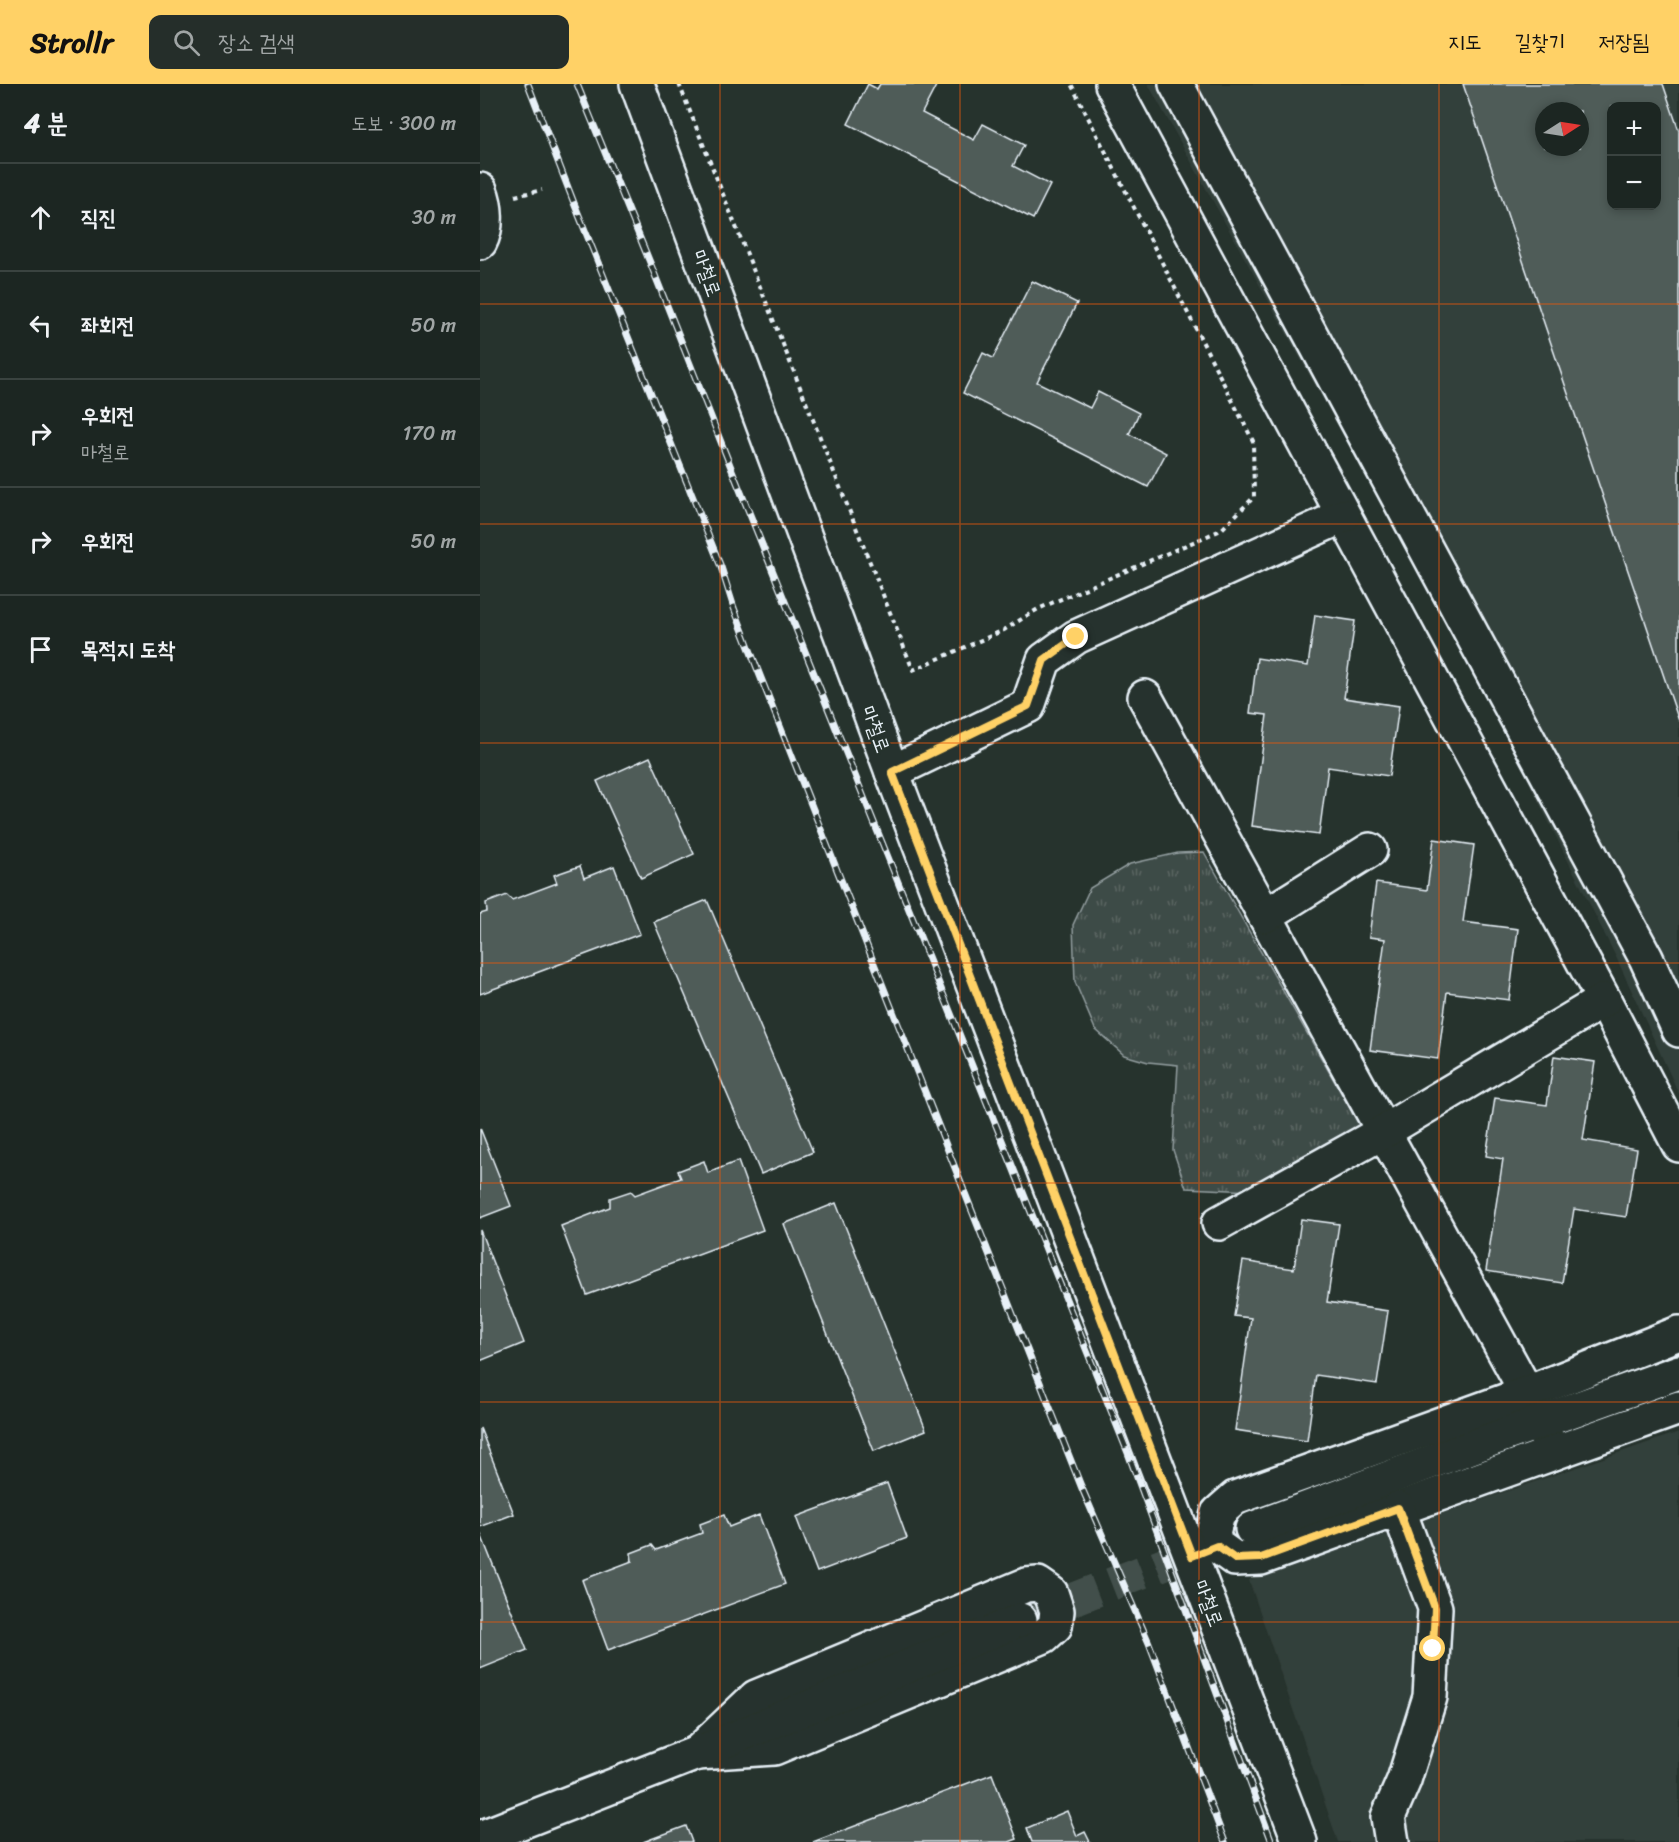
<!DOCTYPE html>
<html lang="ko">
<meta charset="utf-8">
<style>
body{margin:0;font-family:Sriracha,"Poor Story",sans-serif;background:#252e2a;color:#f1f3f6}
.controls{position:absolute;right:18px;top:18px;display:grid;overflow:hidden;border-radius:12px;box-shadow:0 3px 9px #0003}
.controls button{width:54px;height:54px;display:grid;place-items:center;padding:0;border:0;border-bottom:2px solid #3a4340;background:#1c2622;color:#f1f3f6;font:30px sans-serif}
.compass{position:absolute;left:1055px;top:18px;width:54px;height:54px;border-radius:50%;background:#1c2622;box-shadow:0 3px 9px #0003;rotate:78deg}
.stop{position:absolute;width:18px;height:18px;margin:-14px;border:4px solid #ffd166;border-radius:50%;background:#fff}
.stop.end{background:#ffd166;border-color:#fff;box-shadow:0 2px 6px #0008}
.list{margin:0;padding:0;list-style:none}
h2{display:flex;justify-content:space-between;align-items:center;height:78px;margin:0;padding:0 24px;font-size:26px}
h2 small{font-size:20px;font-weight:400;color:#a0a5a5}
.list li{display:grid;grid-template-columns:39px 1fr auto;gap:18px;align-items:center;box-sizing:border-box;height:108px;padding:0 24px;border-top:2px solid #3a4340}
.list b{display:block;font-size:22px;white-space:nowrap}
.list p{margin:0;font-size:20px;white-space:nowrap;color:#a0a5a5}
.list em{font-size:20px;font-style:normal;color:#a0a5a5}
.icon{flex:none;width:33px;height:33px;fill:none;stroke:currentColor;stroke-width:2;stroke-linecap:round;stroke-linejoin:round}
.map{position:relative;flex:none;width:1199px;height:1758px;overflow:hidden}
header{display:flex;align-items:center;gap:36px;box-sizing:border-box;height:84px;padding:0 30px;background:#ffd166;color:#111}
header strong{font-size:28px}
nav{display:flex;gap:33px;margin-inline-start:auto;font-size:21px}
.search{width:420px;height:54px;background:#252e2a;display:flex;align-items:center;gap:15px;box-sizing:border-box;padding:0 21px;border-radius:12px;color:#a0a5a5;font-size:22px}
main{display:flex}
aside{flex:1;background:#1c2622}
.map>svg:first-child{display:block}
.built{fill:#333f3a;fill-rule:evenodd}
.grass{fill:url(#grass-tufts);stroke:#939ea0;stroke-width:1.5}
.building{fill:#505c59;stroke:#e8f1f8;stroke-width:1.5;fill-rule:evenodd}
.lines{fill:none;stroke-linecap:round;stroke-linejoin:round}
.minor-tunnel{stroke:#43504b;stroke-width:33;stroke-dasharray:33 16;stroke-linecap:butt}
.minor-casing{stroke:#e8f1f8;stroke-width:38}
.major-casing{stroke:#e8f1f8;stroke-width:38}
.path{stroke:#e8f1f8;stroke-width:4;stroke-dasharray:4.5 4.5;stroke-linecap:butt}
.minor{stroke:#26332d;stroke-width:33}
.major{stroke:#26332d;stroke-width:33}
.rail-casing{stroke:#e8f1f8;stroke-width:7}
.rail{stroke:#26332d;stroke-width:4.5;stroke-dasharray:14;stroke-linecap:butt}
.route{stroke:#ffd166;stroke-width:8}
.grid{fill:none;stroke:#e8590c;stroke-width:1.5;stroke-opacity:0.55}
.labels{text-anchor:middle;stroke-width:4.5;stroke-linejoin:round;paint-order:stroke}
.street-label{font-size:20px;fill:#e8f1f8;stroke:#26332d}
</style>
<header>
<strong>Strollr</strong>
<div class="search"><svg class="icon" aria-label="search" viewBox="0 0 24 24"><circle cx="10" cy="10" r="6"/><path d="M15 15l6 6"/></svg>장소 검색</div>
<nav><a>지도</a><a>길찾기</a><a>저장됨</a></nav>
</header>
<main>
<aside>
<h2>4 분<small>도보 · 300 m</small></h2>
<ul class="list">
<li><svg class="icon" aria-label="ahead" viewBox="0 0 24 24"><path d="M12 20V5M6 11l6-6 6 6"/></svg><div><b>직진</b></div><em>30 m</em></li>
<li><svg class="icon" aria-label="left" viewBox="0 0 24 24"><path d="M17 20v-9H6M10 6l-5 5 5 5"/></svg><div><b>좌회전</b></div><em>50 m</em></li>
<li><svg class="icon" aria-label="right" viewBox="0 0 24 24"><path d="M7 20v-9h11M14 6l5 5-5 5"/></svg><div><b>우회전</b><p>마철로</p></div><em>170 m</em></li>
<li><svg class="icon" aria-label="right" viewBox="0 0 24 24"><path d="M7 20v-9h11M14 6l5 5-5 5"/></svg><div><b>우회전</b></div><em>50 m</em></li>
<li><svg class="icon" aria-label="arrive" viewBox="0 0 24 24"><path d="M6 21V4h12l-3 4 3 4H6"/></svg><div><b>목적지 도착</b></div></li>
</ul>
</aside>
<div class="map">
<svg width="1199" height="1758" viewBox="0 0 1199 1758">
<defs>
<pattern id="grass-tufts" width="24" height="20" patternUnits="userSpaceOnUse" patternTransform="scale(1.5)"><rect width="24" height="20" fill="#3e4b47"/><path d="M3 7l-1-3M5 7V3M7 7l1-3M15 17l-1-3M17 17v-4M19 17l1-3" fill="none" stroke="#5a6562"/></pattern>
</defs>
<rect width="100%" height="100%" fill="#26332d"/>
<filter id="ink" filterUnits="userSpaceOnUse"><feTurbulence type="fractalNoise" baseFrequency=".0167" numOctaves="2"/><feDisplacementMap in="SourceGraphic" scale="12" xChannelSelector="R" yChannelSelector="G"/><feConvolveMatrix kernelMatrix="1 2 1 2 8 2 1 2 1" color-interpolation-filters="sRGB"/></filter>
<g filter="url(#ink)">
<g class="built">
<path d="M668 0H1199V1010L1136 873 990 580ZM1132 22H1176V122H1132ZM1064 27H1100V63H1064Z"/>
<path d="M1199 1348V1758H858L769 1496Z"/>
</g>
<path class="grass" d="M724 768 881 1044 772 1107 706 1104 693 1066 698 981 668 978 644 971 615 945 595 898 593 841 610 804 650 780 698 769Z"/>
<g class="building">
<path d="M388 0 397 5 400 0H457L442 29 494 56 503 40 544 61 533 82 570 101 553 135 368 40Z"/>
<path d="M983 0H1183L1199 47V637ZM1132 22H1176V122H1132ZM1064 27H1100V63H1064Z"/>
<path d="M552 197 597 219 557 298 610 324 618 308 659 329 649 350 686 369 668 403 483 309 503 269 513 274Z"/>
<path d="M835 531 875 537 864 614 919 622 909 692 848 683 839 751 772 742 787 631 770 629 777 574 828 582Z"/>
<path d="M170 673 214 770 161 794 117 697Z"/>
<path d="M954 755 994 761 983 838 1038 845 1029 916 967 908 958 975 890 966 905 855 889 853 896 799 947 806Z"/>
<path d="M100 782 104 794 134 782 160 850 0 910V830L7 828 6 819 27 811 32 816 77 799 74 791Z"/>
<path d="M227 816 333 1068 281 1090 174 838Z"/>
<path d="M1074 972 1115 978 1103 1056 1157 1065 1146 1133 1094 1125 1082 1199 1006 1187 1023 1075 1006 1072 1015 1014 1067 1021Z"/>
<path d="M0 1044 31 1122 0 1134Z"/>
<path d="M224 1077 228 1089 258 1077 283 1146 107 1211 81 1142 130 1123V1114L151 1107 155 1111 201 1094 198 1087Z"/>
<path d="M356 1119 446 1346 394 1367 304 1140Z"/>
<path d="M821 1135 859 1140 847 1218 908 1227 897 1300 836 1291 827 1357 755 1346 771 1234 754 1232 763 1177 814 1185Z"/>
<path d="M0 1146 44 1259 0 1277Z"/>
<path d="M0 1344 34 1430 0 1443Z"/>
<path d="M407 1399 427 1454 337 1488 316 1433Z"/>
<path d="M244 1431 249 1443 279 1431 305 1500 128 1566 102 1496 152 1477 151 1469 172 1461 176 1466 222 1449 220 1440Z"/>
<path d="M0 1448 47 1566 0 1585Z"/>
<path d="M512 1690 537 1755 529 1758H333Z"/>
<path d="M587 1727 597 1752 605 1748 610 1758H552L547 1744Z"/>
<path d="M206 1742 212 1758H163Z"/>
</g>
<g class="lines">
<path class="minor-tunnel" d="M540 1536 772 1445"/>
<defs>
<g id="minor">
<path d="M632 0 1124 916 1199 1061"/>
<path d="M696 0 1166 874 1199 946"/>
<path d="M0 106C6 121 8 143 0 158"/>
<path d="M665 613 1047 1309 1073 1369"/>
<path d="M412 688 548 622 564 576 596 553 863 432"/>
<path d="M785 832 890 766"/>
<path d="M739 1139 903 1048 1124 916"/>
<path d="M1199 1249 1047 1309 755 1414 738 1429 733 1449 737 1462 755 1475 781 1474 1199 1324"/>
<path d="M772 1445 1015 1354 1199 1288"/>
<path d="M558 1500 571 1509 577 1527 575 1542 564 1552 294 1664 217 1669 276 1613 546 1501Z"/>
<path d="M0 1754 217 1669 540 1536"/>
<path d="M912 1758 908 1733 924 1696 950 1613 955 1524 918 1424"/>
</g>
<path id="major" d="M157 0 412 688 820 1758"/>
</defs>
<use href="#minor" class="minor-casing"/>
<use href="#major" class="major-casing"/>
<g class="path">
<path d="M199 0 433 586 524 546 558 525 741 446 774 413 773 357 591 0"/>
<path d="M35 112 62 106"/>
</g>
<use href="#minor" class="minor"/>
<use href="#major" class="major"/>
<defs>
<g id="rail">
<path d="M48 0 94 119 241 483 254 524 277 584 601 1402 669 1559 745 1758"/>
<path d="M97 0 171 181 252 386 648 1369 792 1758"/>
</g>
</defs>
<use href="#rail" class="rail-casing"/>
<use href="#rail" class="rail"/>
</g>
</g>
<g class="lines" filter="url(#ink)">
<path class="route" d="M596 553 564 576 548 622 412 688 712 1472 737 1462 755 1475 781 1474 918 1424 955 1524 953 1565"/>
</g>
<path class="grid" d="M240 0V1758M480 0V1758M719 0V1758M959 0V1758M0 220H1199M0 440H1199M0 659H1199M0 879H1199M0 1099H1199M0 1318H1199M0 1538H1199"/>
<g class="labels">
<g class="street-label">
<text transform="translate(227 189) rotate(70)" y="7">마철로</text>
<text transform="translate(396 645) rotate(70)" y="7">마철로</text>
<text transform="translate(729 1519) rotate(69)" y="7">마철로</text>
</g>
</g>
</svg>
<div class="controls">
<button>+</button>
<button>−</button>
</div>
<svg class="compass" viewBox="-18 -18 36 36"><path d="M0-13l5 13h-10z" fill="#e53935"/><path d="M0 13l5-13h-10z" fill="#a0a5a5"/></svg>
<div class="stop" style="left:953px;top:1565px"></div>
<div class="stop end" style="left:596px;top:553px"></div>
</div>
</main>
